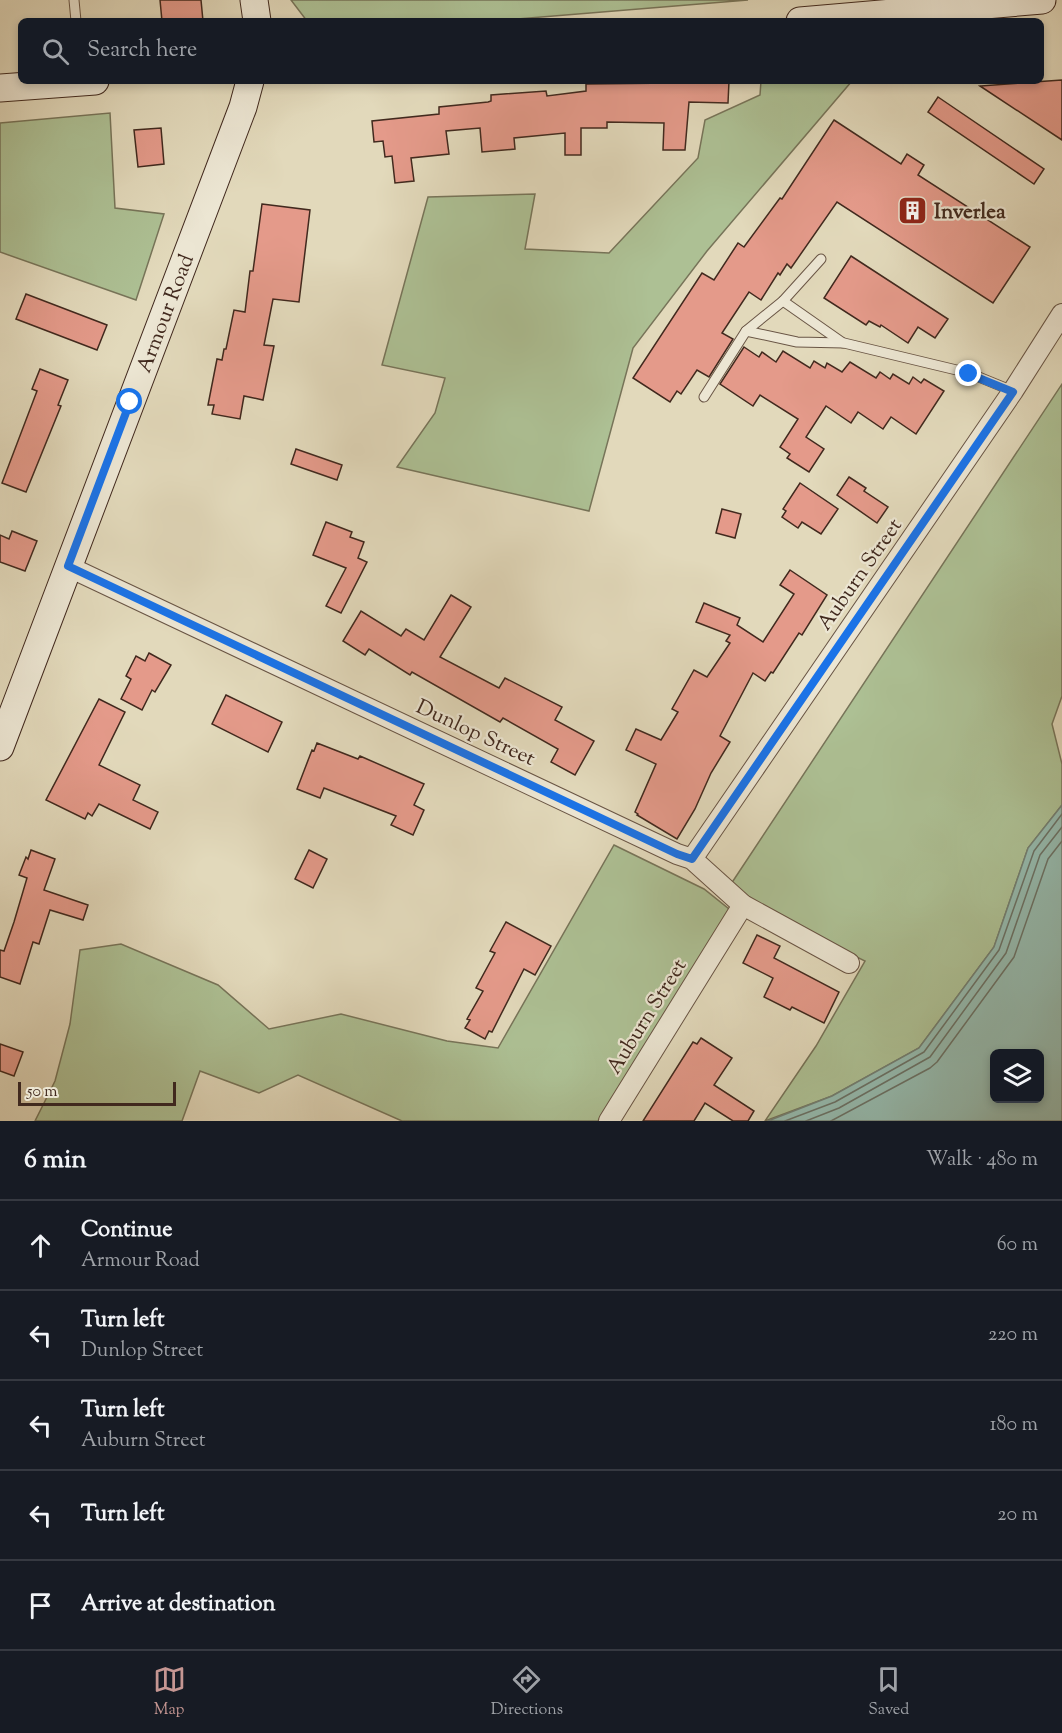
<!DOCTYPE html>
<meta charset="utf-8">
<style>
body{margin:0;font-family:"Sorts Mill Goudy",serif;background:#20242c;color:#f1f3f6}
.controls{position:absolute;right:18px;bottom:18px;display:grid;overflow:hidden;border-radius:9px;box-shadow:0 3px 9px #0003}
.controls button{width:54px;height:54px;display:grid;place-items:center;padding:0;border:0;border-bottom:2px solid #363941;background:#171b24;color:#f1f3f6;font:30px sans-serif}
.scale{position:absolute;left:18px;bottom:15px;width:158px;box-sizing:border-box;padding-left:6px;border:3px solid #41291e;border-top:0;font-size:16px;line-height:21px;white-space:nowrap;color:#41291e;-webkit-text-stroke:4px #ece6d3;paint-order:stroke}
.stop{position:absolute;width:18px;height:18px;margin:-14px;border:4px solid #1a73e8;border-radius:50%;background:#fff}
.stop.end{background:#1a73e8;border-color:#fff;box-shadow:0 2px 6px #0008}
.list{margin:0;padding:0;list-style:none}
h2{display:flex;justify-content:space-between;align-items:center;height:78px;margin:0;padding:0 24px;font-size:26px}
h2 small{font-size:20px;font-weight:400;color:#9ea1a6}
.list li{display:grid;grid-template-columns:39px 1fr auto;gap:18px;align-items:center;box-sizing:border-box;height:90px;padding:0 24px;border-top:2px solid #363941}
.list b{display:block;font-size:22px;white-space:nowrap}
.list p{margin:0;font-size:20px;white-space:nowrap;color:#9ea1a6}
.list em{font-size:20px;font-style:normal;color:#9ea1a6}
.icon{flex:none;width:33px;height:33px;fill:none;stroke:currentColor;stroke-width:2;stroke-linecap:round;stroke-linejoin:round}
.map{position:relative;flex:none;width:1062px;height:1121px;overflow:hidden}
.search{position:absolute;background:#171b24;box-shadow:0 3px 9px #0003;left:18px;right:18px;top:18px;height:66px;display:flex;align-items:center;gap:15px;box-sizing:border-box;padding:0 21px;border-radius:9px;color:#9ea1a6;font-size:22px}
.sheet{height:528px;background:#171b24}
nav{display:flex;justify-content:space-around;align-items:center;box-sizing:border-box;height:84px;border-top:2px solid #363941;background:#171b24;font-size:16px;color:#9ea1a6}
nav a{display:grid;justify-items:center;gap:3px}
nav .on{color:#c59692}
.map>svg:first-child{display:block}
.green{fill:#adc094;stroke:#777459;stroke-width:1.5}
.water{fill:#95baae;stroke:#738074;stroke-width:1.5;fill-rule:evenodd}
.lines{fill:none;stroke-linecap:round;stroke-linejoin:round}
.shore{stroke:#6b7266;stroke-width:1.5}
.building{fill:#e49a8a;stroke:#41291e;stroke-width:1.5}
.lane-casing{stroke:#695545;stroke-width:11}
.street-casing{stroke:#695545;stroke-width:22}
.secondary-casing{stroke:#41291e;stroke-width:29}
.lane{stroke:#ece6d3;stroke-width:9}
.street{stroke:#ece6d3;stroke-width:20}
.secondary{stroke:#ece6d3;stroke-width:27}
.route{stroke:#1a73e8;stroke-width:8}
.labels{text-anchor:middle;stroke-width:4.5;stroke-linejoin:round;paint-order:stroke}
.poi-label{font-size:21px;font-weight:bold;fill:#41291e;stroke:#ece6d3;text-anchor:start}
.street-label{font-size:21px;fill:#41291e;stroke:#ece6d3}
</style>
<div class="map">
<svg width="1062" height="1121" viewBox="0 0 1062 1121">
<rect width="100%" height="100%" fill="#e2d9bb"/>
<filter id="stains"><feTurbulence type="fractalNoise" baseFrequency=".00333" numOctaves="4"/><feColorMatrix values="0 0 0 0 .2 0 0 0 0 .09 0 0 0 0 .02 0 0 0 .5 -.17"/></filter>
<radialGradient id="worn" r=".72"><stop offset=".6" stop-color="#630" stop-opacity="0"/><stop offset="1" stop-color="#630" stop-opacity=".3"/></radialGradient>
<g class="green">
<path d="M291 0H748L494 21H307Z"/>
<path d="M761 81H852L707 251 633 348 589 511 397 467 435 413 445 378 382 365 428 197 535 194 525 249 609 253 698 158 705 120 760 95Z"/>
<path d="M110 113 115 208 164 214 136 300 0 252V123Z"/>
<path d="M1062 384V696L1052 724 1062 764V805L1028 848 994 947 919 1048 832 1096 765 1121 816 1046 865 961 750 904 731 884Z"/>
<path d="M614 845 704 889 729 909 699 961 598 1121H402L298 1075 259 1093 200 1071 182 1121H35L55 1081 70 1024 80 950 121 944 218 985 269 1029 341 1014 447 1041 498 1048Z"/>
</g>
<path class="water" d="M1062 805V1121H768L832 1096 919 1048 994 947 1028 848ZM994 1054H1040V1098H994Z"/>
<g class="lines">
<g class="shore">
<path d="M785 1121 835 1102 924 1052 999 950 1034 851 1062 814"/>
<path d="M806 1121 839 1108 930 1057 1006 953 1040 855 1062 827"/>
<path d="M831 1121 930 1068 937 1062 1014 957 1048 859 1062 841"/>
</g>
</g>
<g class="building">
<path d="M160 0H201L203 21H162Z"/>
<path d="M1062 80V140L980 86Z"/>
<path d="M673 81H729L728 103 689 102 685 150H663L664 123 607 122V128H581V155H565V133L514 138 515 149 482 152 480 128 446 131 449 154 411 158 414 181 395 183 392 156 385 157 383 141 374 142 372 121 439 114V107L488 102 491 101V95L546 91 547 96 586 91V84L673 83Z"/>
<path d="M938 97 1044 169 1034 184 928 112Z"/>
<path d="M834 120 901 164 907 154 924 165 918 175 1030 247 993 303 837 202 791 268 787 264 780 275 778 273 761 300 749 292 722 333 733 339 709 377 697 370 681 394 677 391 670 402 633 378 702 273 714 280 738 243 744 247 780 198 782 199Z"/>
<path d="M161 128 164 164 138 167 134 130Z"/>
<path d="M262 204 310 210 299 302 273 299 264 345 274 346 263 400 244 396 240 419 212 414 214 405H208L217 359 222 360 224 349H226L234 310 245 312 250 271H253Z"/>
<path d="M851 256 948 319 935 338 918 327 908 343 881 325 880 327 869 321 866 325 824 298Z"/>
<path d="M26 294 107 325 97 350 16 319Z"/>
<path d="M744 347 759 357 762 352 776 362 783 351 810 368 814 361 825 368 827 363 842 372 850 362 876 378 880 372 890 379 893 374 909 384 913 377 921 383 924 379 944 391 916 434 891 417 883 429 858 412 851 423 826 406 806 437 824 449 809 472 787 458 790 454 780 447 798 419 760 395 753 406 720 384Z"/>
<path d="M40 369 68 380 58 405 61 406 26 492 2 483 37 391 32 389Z"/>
<path d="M296 449 342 465 337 480 291 464Z"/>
<path d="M849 477 866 488 864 491 888 507 877 523 837 495Z"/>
<path d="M800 483 838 509 821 534 802 522 798 528 782 517 786 511 783 509Z"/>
<path d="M722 509 741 514 735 538 716 533Z"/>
<path d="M326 522 352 532 350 537 364 542 358 558 367 562 341 613 326 606 346 568 313 555Z"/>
<path d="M12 531 37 541 25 571 0 562V535L9 539Z"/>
<path d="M790 570 827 595 802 635 799 633 773 673 771 672 765 681 753 673 720 736 730 742 711 773 695 809 677 839 637 815 638 814 635 812 656 764 626 750 636 729 661 740 678 712 672 709 694 670 707 677 730 643 726 641 730 635 696 622 704 603 740 618 737 625 763 642 794 594 780 585Z"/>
<path d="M451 595 471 607 440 657 499 688 505 678 562 707 555 720 594 741 575 775 551 762 558 749 503 718 500 722 412 672 410 675 369 649 365 655 343 641 361 611 401 636 406 629 424 640Z"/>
<path d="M149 653 171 665 155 692 152 690 142 710 121 699 131 679 126 676 136 656 145 661Z"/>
<path d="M226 695 282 722 268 752 212 724Z"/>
<path d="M99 699 125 712 99 765 140 785 133 800 158 812 150 829 99 804 92 816 88 813 85 819 46 800Z"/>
<path d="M317 743 358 759 360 756 424 784 414 805 424 810 413 835 391 825 396 816 324 788 320 798 297 789 312 750 314 751Z"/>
<path d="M31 850 55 859 44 890 88 905 83 920 50 910 39 944 33 942 20 984 0 977V950L4 951 14 922 27 878 19 875 26 857 28 859Z"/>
<path d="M309 850 327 859 313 888 295 879Z"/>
<path d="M506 922 551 946 535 975 524 969 492 1032 489 1031 485 1039 465 1028 470 1020 467 1019 483 991 476 988 495 953 490 951Z"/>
<path d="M757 935 780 946 774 958 839 992 824 1023 792 1007 790 1010 764 997 773 978 743 963Z"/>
<path d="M701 1038 732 1058 714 1085 754 1111 748 1121H733L705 1103 694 1121H643L693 1042 697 1044Z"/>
<path d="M0 1044 23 1052 14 1076 0 1071Z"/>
</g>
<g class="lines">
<defs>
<g id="lane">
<path d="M74 0 76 21"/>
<path d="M783 301 843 343"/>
<path d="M746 331 797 342 844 343 969 373 1013 391"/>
<path d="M704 397 746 331 783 301 821 259"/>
</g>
<g id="street">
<path d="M67 566 677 854 692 859 743 905 849 963"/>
<path d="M692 859 1013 391 1062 314"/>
<path d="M609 1121 743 905"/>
</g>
<g id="secondary">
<path d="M254 0 257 21"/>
<path d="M800 21 1042 0"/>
<path d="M0 88 95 81"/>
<path id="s1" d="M0 747 243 107 250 81"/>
</g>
</defs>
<use href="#lane" class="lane-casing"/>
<use href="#street" class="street-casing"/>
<use href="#secondary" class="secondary-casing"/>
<use href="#lane" class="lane"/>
<use href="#street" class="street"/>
<use href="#secondary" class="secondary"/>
</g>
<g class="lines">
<path class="route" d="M130 402 68 566 677 854 692 859 1013 392 969 374"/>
</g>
<defs>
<symbol id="building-square" viewBox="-11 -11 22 22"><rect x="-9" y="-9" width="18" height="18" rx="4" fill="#8f2418" stroke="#ece6d3"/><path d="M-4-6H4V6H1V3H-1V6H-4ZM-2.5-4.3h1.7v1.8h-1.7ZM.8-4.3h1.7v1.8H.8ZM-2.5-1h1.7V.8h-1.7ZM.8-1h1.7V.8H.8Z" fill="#fff"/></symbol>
</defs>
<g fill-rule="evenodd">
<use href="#building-square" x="896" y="194" width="33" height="33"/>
</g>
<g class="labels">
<g class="poi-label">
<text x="934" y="218">Inverlea</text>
</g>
<g class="street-label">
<text dy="7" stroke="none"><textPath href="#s1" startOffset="464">Armour Road</textPath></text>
<text transform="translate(859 574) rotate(-55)" y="7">Auburn Street</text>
<text transform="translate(476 732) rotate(25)" y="7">Dunlop Street</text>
<text transform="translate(646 1016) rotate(-58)" y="7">Auburn Street</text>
</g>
</g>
<rect width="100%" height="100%" filter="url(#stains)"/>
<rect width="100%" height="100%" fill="url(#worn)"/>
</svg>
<div class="controls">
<button><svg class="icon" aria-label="layers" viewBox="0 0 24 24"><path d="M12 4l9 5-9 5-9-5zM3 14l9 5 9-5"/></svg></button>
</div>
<div class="scale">50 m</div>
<div class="stop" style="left:130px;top:402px"></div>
<div class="stop end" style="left:969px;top:374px"></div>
<div class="search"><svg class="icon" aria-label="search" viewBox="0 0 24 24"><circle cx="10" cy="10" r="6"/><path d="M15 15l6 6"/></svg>Search here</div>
</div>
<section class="sheet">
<h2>6 min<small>Walk · 480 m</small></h2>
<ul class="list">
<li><svg class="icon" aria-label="ahead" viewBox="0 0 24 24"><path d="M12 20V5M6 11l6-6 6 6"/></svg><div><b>Continue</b><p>Armour Road</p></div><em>60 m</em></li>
<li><svg class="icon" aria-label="left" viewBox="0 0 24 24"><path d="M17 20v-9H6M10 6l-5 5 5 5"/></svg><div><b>Turn left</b><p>Dunlop Street</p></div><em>220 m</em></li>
<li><svg class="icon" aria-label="left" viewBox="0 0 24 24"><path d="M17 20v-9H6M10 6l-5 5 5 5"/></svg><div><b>Turn left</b><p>Auburn Street</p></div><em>180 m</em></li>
<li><svg class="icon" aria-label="left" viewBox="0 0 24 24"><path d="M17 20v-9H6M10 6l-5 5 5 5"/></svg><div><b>Turn left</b></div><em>20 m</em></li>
<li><svg class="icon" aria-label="arrive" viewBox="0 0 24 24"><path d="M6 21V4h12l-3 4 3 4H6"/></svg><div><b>Arrive at destination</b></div></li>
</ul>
</section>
<nav>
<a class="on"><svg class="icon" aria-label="map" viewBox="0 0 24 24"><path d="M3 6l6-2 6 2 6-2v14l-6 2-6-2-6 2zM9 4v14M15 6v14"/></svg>Map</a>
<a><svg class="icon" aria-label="directions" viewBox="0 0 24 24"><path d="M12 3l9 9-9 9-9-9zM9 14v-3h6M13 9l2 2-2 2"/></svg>Directions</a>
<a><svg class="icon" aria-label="saved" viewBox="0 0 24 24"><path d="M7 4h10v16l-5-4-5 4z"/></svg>Saved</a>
</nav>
